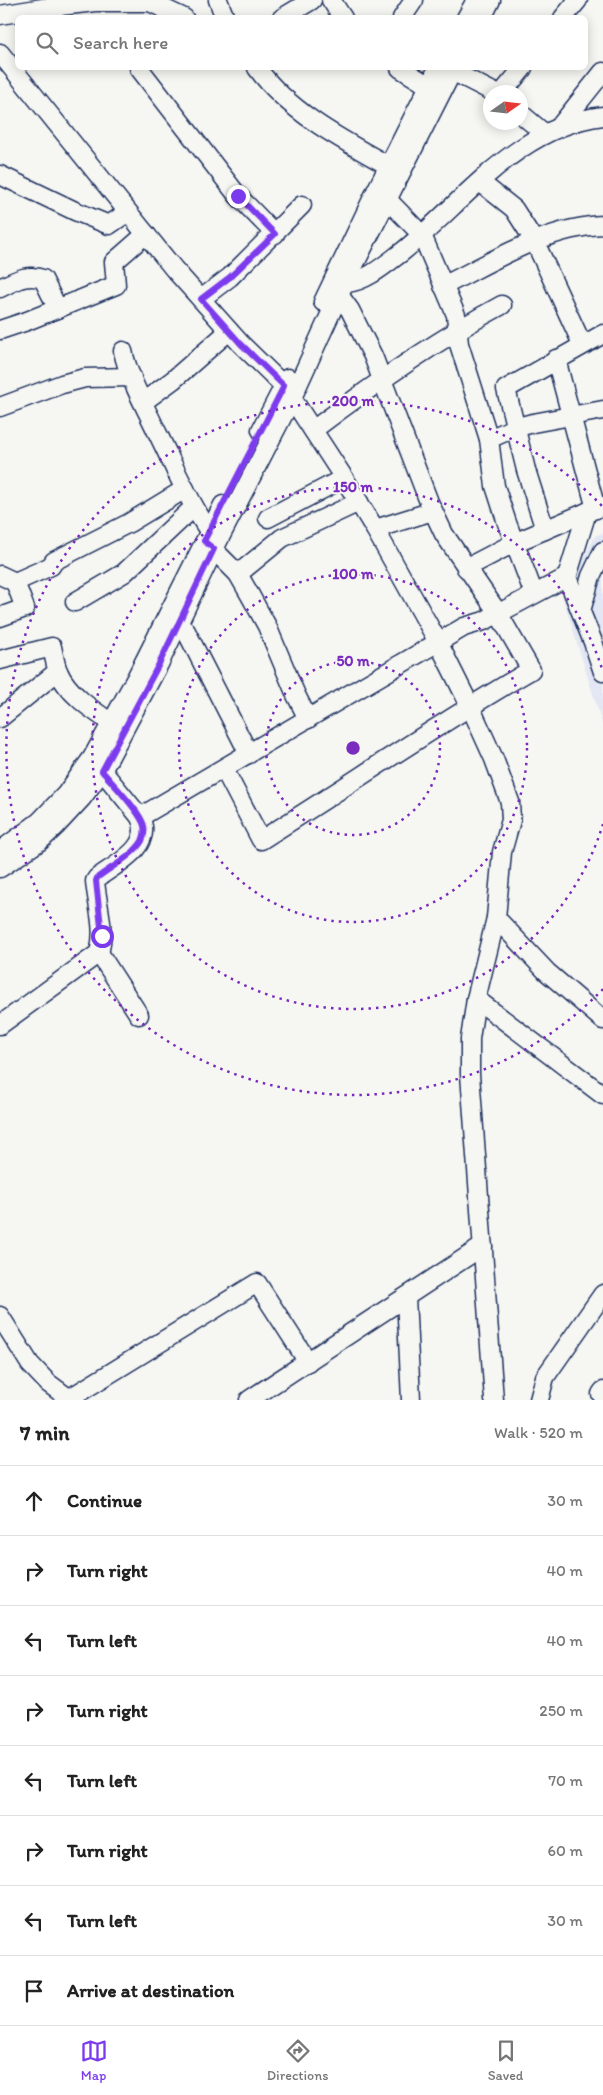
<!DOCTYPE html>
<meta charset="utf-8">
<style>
body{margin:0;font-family:Itim,sans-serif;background:#f2f2f2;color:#222}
.compass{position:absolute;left:483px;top:85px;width:45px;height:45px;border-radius:50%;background:#fff;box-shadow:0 2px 12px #0003;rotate:76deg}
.stop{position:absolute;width:15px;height:15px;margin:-11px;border:4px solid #7c3aed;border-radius:50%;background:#fff}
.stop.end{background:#7c3aed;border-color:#fff;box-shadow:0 1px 5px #0008}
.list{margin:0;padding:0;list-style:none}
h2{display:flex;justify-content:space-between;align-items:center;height:65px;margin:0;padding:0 20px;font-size:21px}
h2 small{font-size:16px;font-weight:400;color:#767676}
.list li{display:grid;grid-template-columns:32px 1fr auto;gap:15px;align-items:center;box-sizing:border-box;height:70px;padding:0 20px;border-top:1px solid #e0e0e0}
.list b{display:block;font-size:19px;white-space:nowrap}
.list em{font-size:16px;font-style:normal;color:#767676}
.icon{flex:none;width:28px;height:28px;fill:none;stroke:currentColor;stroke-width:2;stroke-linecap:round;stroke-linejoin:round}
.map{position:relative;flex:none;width:603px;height:1400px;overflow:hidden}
.search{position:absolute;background:#fff;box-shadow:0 2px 12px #0003;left:15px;right:15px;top:15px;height:55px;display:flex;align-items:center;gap:12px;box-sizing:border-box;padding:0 18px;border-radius:8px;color:#767676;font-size:19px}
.sheet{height:625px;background:#fff}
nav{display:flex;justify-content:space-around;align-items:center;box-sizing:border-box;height:70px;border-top:1px solid #e0e0e0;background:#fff;font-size:14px;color:#767676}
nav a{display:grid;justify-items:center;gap:2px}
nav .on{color:#7c3aed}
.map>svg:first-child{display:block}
.built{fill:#e2e7f3}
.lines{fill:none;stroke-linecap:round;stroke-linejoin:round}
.minor-casing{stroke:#1b2f5e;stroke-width:21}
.minor{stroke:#f6f6f2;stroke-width:18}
.route{stroke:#7c3aed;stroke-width:6}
.ring{fill:none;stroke:#7b2cbf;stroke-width:2.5;stroke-dasharray:2.5 5}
.centre{fill:#7b2cbf;stroke:#f6f6f2;stroke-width:2.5}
.ring-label{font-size:15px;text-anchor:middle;font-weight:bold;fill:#7b2cbf;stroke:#f6f6f2;stroke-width:4;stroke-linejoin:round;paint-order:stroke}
</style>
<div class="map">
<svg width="603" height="1400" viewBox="0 0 603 1400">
<rect width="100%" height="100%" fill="#f6f6f2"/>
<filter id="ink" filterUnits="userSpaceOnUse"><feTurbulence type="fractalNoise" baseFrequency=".02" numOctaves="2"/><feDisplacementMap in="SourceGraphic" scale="10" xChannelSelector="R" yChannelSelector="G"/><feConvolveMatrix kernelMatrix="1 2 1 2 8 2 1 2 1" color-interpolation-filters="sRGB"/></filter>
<g filter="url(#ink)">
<path class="built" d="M603 533V726L563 598 595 536Z"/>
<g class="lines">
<defs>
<g id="minor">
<path d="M218 0 225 18"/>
<path d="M331 0 343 18"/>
<path d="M0 15 43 8 95 2H150L184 18"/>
<path d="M282 18 312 0"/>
<path d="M402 18 414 0"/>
<path d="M466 18 476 0"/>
<path d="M482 18 491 0"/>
<path d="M563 18 578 0"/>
<path d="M0 53 174 269 241 344 284 386 344 478 375 529 438 642 470 706 494 759 510 802 511 820 502 852 496 918 476 999 470 1039V1074L494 1400"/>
<path d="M139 68 238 196 275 234"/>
<path d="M257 68C289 112 342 140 389 166"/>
<path d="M400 68 429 86"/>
<path d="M452 71 493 92"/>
<path d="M503 92 523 68"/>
<path d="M520 113 545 134"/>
<path d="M560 126 603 72"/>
<path d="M0 175 75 211 109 225 128 212"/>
<path d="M480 182 514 209 535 242 582 344"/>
<path d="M381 193 422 235 456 315 459 344 489 439 495 486 507 523 534 594"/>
<path d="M347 283C367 281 386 264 402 252 465 201 518 126 603 116"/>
<path d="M443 286C493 261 547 227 603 225"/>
<path d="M0 288C15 281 27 273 43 279L58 309"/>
<path d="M201 299 230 277 302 205"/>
<path d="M323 302 377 189 438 68"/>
<path d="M0 330 27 321 116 285 114 262 146 234"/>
<path d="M123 351C129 379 145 406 157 432 174 466 188 500 209 531"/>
<path d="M556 359 596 509"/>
<path d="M143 402 173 380 229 331"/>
<path d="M0 407 62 384 85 378 132 377"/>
<path d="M261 430 288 378"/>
<path d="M313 430C374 384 435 341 502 305"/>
<path d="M489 439 514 428 533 423 603 410"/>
<path d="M268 518 344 478"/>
<path d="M375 529 433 511"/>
<path d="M545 530 526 470 506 389 603 334"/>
<path d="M207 543 238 574 250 595 267 626 296 695 308 719"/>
<path d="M466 568 514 543 587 512"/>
<path d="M238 574 282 538 359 502"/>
<path d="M0 575 15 582"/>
<path d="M567 577 593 642 603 672"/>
<path d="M75 602 124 573 194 507"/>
<path d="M581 611 591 576 603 551"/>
<path d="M0 617 25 608 15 582 51 566 54 561 129 523 185 489"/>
<path d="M169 618 186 631 249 754"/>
<path d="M0 660 52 647C54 655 55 664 58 671 67 693 92 710 112 723"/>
<path d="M0 718 58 671"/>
<path d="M95 762 140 817 464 627 484 621 567 577 587 512 603 506"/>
<path d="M224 769 261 840C351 784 439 723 531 670L498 613 444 534 429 502 373 356 350 310 334 288"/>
<path d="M0 851 39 822 66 794 92 758 136 678 223 505"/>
<path d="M0 868 40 841 56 826 82 798 102 771 159 664 214 549 292 398 339 295 454 68"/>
<path d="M496 918 547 972 603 1020"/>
<path d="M99 953 139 1015"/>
<path d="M476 999 603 1095"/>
<path d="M0 1025 99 953C106 929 97 905 95 881L97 878C118 863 154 846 140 817"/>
<path d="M406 1297 411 1400"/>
<path d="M0 1316 30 1364 48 1383 71 1400"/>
<path d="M601 1394 603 1391"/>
<path d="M70 1398 257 1283 308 1362"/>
<path d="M249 1400 483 1246"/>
<path d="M539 1400 545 1377 603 1294"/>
</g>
</defs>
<use href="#minor" class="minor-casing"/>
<use href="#minor" class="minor"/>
</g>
</g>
<g class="lines" filter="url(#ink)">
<path class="route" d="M102 936 96 881 97 878C111 867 133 856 142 841 144 837 145 831 144 826 141 812 112 783 102 771L159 664 214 549 204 541 284 386 241 344 201 299 230 277 275 234 238 196"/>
</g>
<g class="ring">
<circle cx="353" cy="748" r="87"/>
<circle cx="353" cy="748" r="174"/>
<path d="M603 824A261 261 0 1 1 603 672"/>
<path d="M603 989A347 347 0 1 1 603 507"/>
</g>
<circle cx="353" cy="748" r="8" class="centre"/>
<g class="ring-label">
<text x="353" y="406">200 m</text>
<text x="353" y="492">150 m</text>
<text x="353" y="579">100 m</text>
<text x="353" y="666">50 m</text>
</g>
</svg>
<svg class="compass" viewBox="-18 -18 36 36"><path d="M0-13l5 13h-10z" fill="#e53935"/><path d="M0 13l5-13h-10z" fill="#767676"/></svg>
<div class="stop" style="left:102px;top:936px"></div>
<div class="stop end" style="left:238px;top:196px"></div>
<div class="search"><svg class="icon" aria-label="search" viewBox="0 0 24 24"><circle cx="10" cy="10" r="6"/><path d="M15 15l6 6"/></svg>Search here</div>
</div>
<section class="sheet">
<h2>7 min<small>Walk · 520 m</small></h2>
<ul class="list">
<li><svg class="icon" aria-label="ahead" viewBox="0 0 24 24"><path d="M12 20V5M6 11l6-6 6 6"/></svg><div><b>Continue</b></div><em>30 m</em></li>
<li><svg class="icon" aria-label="right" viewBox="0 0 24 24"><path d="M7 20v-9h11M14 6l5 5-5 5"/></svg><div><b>Turn right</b></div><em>40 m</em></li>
<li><svg class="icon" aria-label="left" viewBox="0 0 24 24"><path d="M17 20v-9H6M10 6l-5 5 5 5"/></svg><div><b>Turn left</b></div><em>40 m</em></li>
<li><svg class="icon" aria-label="right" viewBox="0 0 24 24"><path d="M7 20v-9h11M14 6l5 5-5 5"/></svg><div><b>Turn right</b></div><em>250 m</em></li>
<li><svg class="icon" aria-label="left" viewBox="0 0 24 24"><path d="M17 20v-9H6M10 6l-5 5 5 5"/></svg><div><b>Turn left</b></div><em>70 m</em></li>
<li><svg class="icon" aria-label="right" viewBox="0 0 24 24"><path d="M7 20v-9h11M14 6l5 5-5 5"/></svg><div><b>Turn right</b></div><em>60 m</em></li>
<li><svg class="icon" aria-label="left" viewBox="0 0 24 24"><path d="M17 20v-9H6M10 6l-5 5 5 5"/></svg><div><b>Turn left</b></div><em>30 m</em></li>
<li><svg class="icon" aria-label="arrive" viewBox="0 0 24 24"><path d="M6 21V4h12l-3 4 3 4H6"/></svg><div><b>Arrive at destination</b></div></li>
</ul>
</section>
<nav>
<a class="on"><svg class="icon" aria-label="map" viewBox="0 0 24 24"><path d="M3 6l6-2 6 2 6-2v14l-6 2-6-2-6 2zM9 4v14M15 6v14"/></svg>Map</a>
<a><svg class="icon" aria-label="directions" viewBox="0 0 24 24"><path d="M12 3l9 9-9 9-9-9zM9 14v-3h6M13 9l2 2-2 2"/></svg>Directions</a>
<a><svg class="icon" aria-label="saved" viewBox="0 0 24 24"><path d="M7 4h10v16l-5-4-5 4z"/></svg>Saved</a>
</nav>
